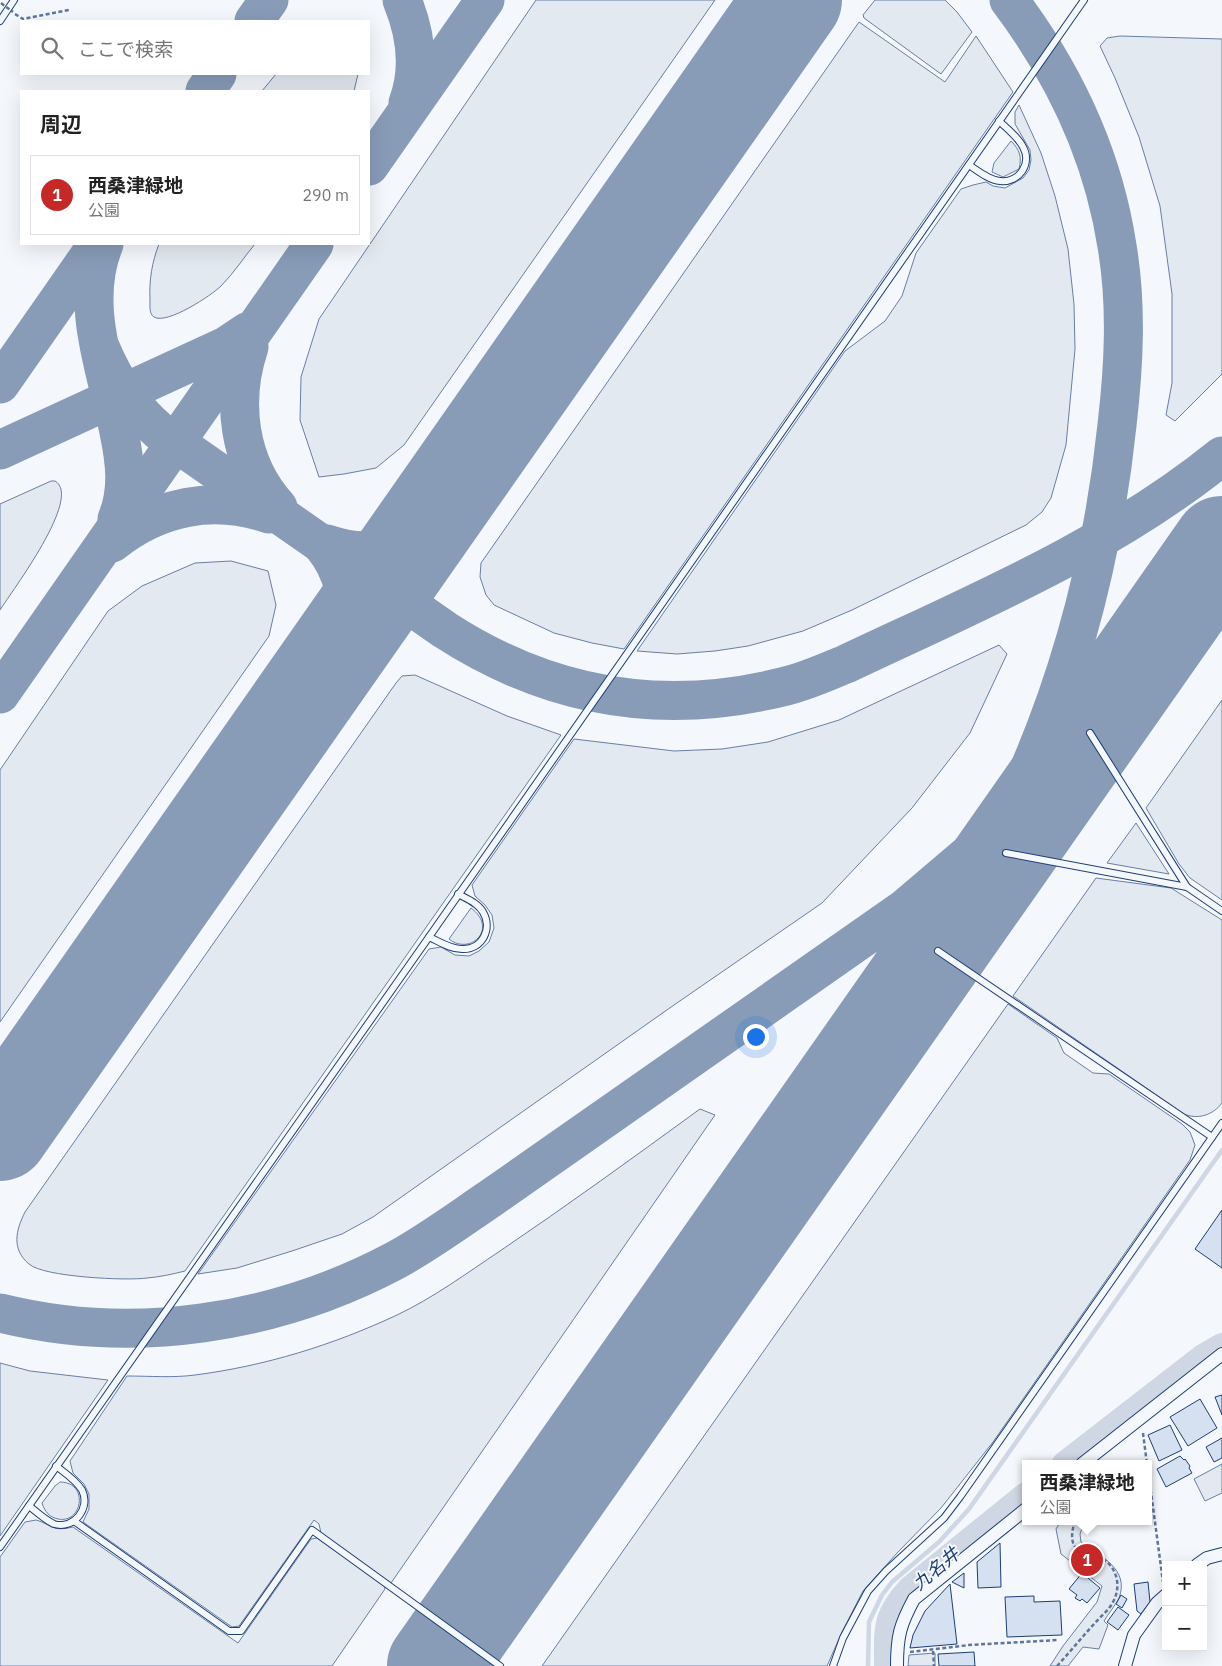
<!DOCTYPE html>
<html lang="ja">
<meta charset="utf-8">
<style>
body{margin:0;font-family:"IBM Plex Sans","Noto Sans JP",sans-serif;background:#f6f6f6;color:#222}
.controls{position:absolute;right:15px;bottom:15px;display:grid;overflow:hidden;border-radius:0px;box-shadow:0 5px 20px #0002}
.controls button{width:45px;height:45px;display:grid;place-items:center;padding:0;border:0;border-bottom:1px solid #e0e0e0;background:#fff;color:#222;font:25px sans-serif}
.you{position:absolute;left:755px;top:1036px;width:18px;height:18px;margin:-12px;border:4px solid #fff;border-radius:50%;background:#1a73e8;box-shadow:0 0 0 8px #1a73e833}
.badge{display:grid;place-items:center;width:32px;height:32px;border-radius:50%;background:#c62828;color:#fff;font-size:16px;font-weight:700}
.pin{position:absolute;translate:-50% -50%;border:2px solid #fff;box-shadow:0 1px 5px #0006}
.popup{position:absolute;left:1022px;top:1460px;width:130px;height:65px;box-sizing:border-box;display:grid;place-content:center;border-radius:0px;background:#fff;filter:drop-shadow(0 1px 4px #0005);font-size:16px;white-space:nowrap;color:#767676}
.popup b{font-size:19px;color:#222}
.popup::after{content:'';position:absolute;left:50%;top:100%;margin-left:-10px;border:10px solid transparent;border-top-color:#fff}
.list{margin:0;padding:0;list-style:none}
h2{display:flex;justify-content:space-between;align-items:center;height:65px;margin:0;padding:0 20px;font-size:21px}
h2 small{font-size:16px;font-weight:400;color:#767676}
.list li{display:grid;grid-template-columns:32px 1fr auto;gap:15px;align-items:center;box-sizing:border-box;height:80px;margin:0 10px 10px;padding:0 10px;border:1px solid #e0e0e0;border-radius:0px}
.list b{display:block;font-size:19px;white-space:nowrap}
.list p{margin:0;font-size:16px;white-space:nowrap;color:#767676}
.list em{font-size:16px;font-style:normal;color:#767676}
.icon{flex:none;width:28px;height:28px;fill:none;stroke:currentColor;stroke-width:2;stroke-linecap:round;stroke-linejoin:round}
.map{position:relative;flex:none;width:1222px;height:1666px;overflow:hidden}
.search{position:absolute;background:#fff;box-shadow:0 5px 20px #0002;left:20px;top:20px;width:350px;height:55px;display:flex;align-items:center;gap:12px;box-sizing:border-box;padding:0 18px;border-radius:0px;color:#767676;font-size:19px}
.panel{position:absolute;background:#fff;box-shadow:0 5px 20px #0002;left:20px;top:90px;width:350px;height:155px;border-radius:0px}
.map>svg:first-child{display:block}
.green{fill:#e3e9f0;stroke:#687fa3}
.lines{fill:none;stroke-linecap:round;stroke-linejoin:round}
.stream{stroke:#cfd7e4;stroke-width:4.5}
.river{stroke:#cfd7e4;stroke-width:26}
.taxiway{stroke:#889bb7;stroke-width:39}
.runway{stroke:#889bb7;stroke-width:98}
.building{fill:#d5e0f0;stroke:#1d3f73}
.lane-casing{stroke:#1d3f73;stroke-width:8}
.street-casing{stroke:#1d3f73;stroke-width:14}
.path{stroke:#5e769c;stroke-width:2.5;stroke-dasharray:4 2.5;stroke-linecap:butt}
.lane{stroke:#f4f7fb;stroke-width:6}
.street{stroke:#f4f7fb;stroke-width:12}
.path-bridge{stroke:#5e769c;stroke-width:2.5;stroke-dasharray:4 2.5;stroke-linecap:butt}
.labels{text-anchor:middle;stroke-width:4;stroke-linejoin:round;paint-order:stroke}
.water-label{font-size:18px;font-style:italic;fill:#1d3f73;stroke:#f4f7fb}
</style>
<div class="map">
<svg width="1222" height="1666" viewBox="0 0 1222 1666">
<rect width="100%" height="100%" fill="#f4f7fb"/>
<g class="green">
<path d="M536 0H715L404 445 376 468 344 474 319 477 300 420 301 377 319 319Z"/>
<path d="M875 0H945L957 12 972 32 941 74 864 18 863 15Z"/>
<path d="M859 22 945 82 976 36 1013 92 624 649 592 643 554 633 494 605 486 595 480 577 481 563Z"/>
<path d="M1120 36 1222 39V374L1175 421 1166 415 1172 383V294L1160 206 1139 137 1115 78 1100 46 1107 38Z"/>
<path d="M276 74H358L354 91H262Z"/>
<path d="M1019 105 1041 153 1055 196 1068 249 1074 304 1075 349 1066 445 1051 498 1042 512 1026 525 852 610 803 631 748 646 715 651 677 654 637 651 845 351 885 321 902 296 916 253 961 189 973 185 986 182 993 186 1005 188 1023 178 1029 170 1031 160 1030 150 1015 124V112Z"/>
<path d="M1011 141C1020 150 1022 157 1019 169L1003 177 992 172 994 163Z"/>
<path d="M159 244H255C244 257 234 273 221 286 212 295 167 325 154 317 149 314 150 306 150 300 149 280 152 262 159 244Z"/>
<path d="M51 481H55C83 497 12 591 0 610V504Z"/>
<path d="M231 561 268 571 276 605 269 636 0 1022V770L108 611 142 586 195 563Z"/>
<path d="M999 645 1007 654 970 733 912 808 822 903 674 1005 373 1217 342 1234 292 1251 237 1268 198 1274 429 949 441 947 455 955 469 956 479 951 489 942 494 928 492 915 485 905 475 896 472 885 574 739 674 751 722 749 768 742 839 720Z"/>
<path d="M415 675 507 716 561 735 185 1271C173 1274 160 1277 147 1278 127 1281 43 1277 29 1264 11 1249 16 1230 25 1212L396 683 402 676Z"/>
<path d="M1222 700V900L1190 878 1179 864 1146 808Z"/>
<path d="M1136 823 1169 874 1107 863Z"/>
<path d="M1096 878 1171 888 1222 920V1103C1213 1115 1198 1120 1184 1114L1013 996Z"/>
<path d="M471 908C499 929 470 956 449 939Z"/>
<path d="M1008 1004 1057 1038 1064 1053 1093 1073 1109 1074 1182 1124 1190 1132 1195 1145 1190 1160 993 1442 941 1508 898 1552 863 1591 842 1632 827 1666H542Z"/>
<path d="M700 1109 715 1115 391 1583 321 1533 319 1524 314 1520 239 1626 232 1627 83 1522 89 1509V1494L84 1484 73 1473 70 1461 127 1376C150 1376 173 1378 195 1375 265 1366 333 1345 397 1315 433 1298 467 1273 500 1251 568 1205 634 1157 700 1109Z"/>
<path d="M0 1363 30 1371 108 1380 0 1536Z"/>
<path d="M1222 1464V1493L1205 1501 1194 1479Z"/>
<path d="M60 1482C89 1482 83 1524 58 1519 49 1517 45 1512 42 1503L55 1486Z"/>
<path d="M36 1520C53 1525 52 1532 73 1527L238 1643 311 1539 317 1538 384 1585 385 1589 332 1666H0V1557L25 1522Z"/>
<path d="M1061 1521H1085L1080 1534 1081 1542C1100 1556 1130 1569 1119 1598 1115 1606 1108 1614 1104 1621L1108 1625 1099 1649 1083 1647 1068 1666H1050L1063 1646 1097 1602 1102 1586 1061 1554 1056 1529Z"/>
<path d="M935 1653V1666H908L909 1655Z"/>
</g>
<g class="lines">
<path class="stream" d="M868 1666 869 1622 882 1595 892 1582 939 1542 969 1509 1222 1150"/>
<g class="river">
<path d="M1065 1464 1203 1357 1222 1346"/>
<path d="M887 1666C887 1630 884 1616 911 1588L1026 1495"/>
</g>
<g class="taxiway">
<path d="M402 0C416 34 421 68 408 103"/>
<path d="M1009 0C1064 73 1103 155 1117 246 1127 305 1124 365 1117 425 1104 550 1072 675 1020 790"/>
<path d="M254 21 269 0"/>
<path d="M205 91 217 74"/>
<path d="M369 166 485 0"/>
<path d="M104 244C79 305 107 371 119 432 125 461 129 490 117 519"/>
<path d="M100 347C116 384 129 404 159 431L445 630C550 698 664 717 786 686 807 681 826 672 846 664 975 603 1110 547 1222 456"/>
<path d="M249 347C231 401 238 463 278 507"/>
<path d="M0 384 97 245"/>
<path d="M0 450 226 346 247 332"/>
<path d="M112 543C158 506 213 495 269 514"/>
<path d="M327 544C372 559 400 550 433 515"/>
<path d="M323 546C342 569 352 604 343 633 339 644 333 654 328 664"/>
<path d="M0 694 314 244"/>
<path d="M910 990 964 900 995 843"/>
<path d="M0 1313C133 1346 276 1324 396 1260 429 1242 460 1219 491 1198L904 909 984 841 1008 817 1061 759 1134 670"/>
</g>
<g class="runway">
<path d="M0 1132 793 0"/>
<path d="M436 1666 1222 545"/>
</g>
</g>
<g class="building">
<path d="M1222 1210V1268L1195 1249Z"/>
<path d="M1222 1395V1415L1215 1397Z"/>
<path d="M1200 1399 1217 1428 1188 1446 1170 1417Z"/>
<path d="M1170 1425 1182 1450 1159 1461 1148 1435Z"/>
<path d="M1222 1438V1458L1214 1462 1206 1447Z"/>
<path d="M1180 1456 1184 1460 1185 1459 1190 1466 1189 1468 1192 1473 1166 1487 1157 1469Z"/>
<path d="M1000 1543 1001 1587 978 1588 977 1562Z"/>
<path d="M964 1573V1588L952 1582Z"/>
<path d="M1082 1573 1100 1588 1087 1603 1082 1599 1080 1601 1075 1598 1077 1595 1069 1589Z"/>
<path d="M1148 1582 1150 1602 1141 1614 1137 1611 1134 1584Z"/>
<path d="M950 1584 957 1644 910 1648 913 1635 925 1611Z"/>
<path d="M1121 1595 1127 1599 1122 1608 1116 1604Z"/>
<path d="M1034 1596V1602L1060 1601 1062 1635 1007 1637 1005 1597Z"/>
<path d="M1118 1607 1129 1615 1118 1630 1107 1622Z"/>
<path d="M974 1652 975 1666H939L938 1654Z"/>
</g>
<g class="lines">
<defs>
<g id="lane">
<path d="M0 21 14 0"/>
<path d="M969 165C978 171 989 180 1000 181 1020 183 1032 163 1023 147 1018 137 1008 129 999 121"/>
<path d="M1090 733 1187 887"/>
<path d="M1006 853 1187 887 1222 911"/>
<path d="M429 937C440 942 450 949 462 949 482 950 493 929 483 912 478 903 467 899 458 894"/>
<path d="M938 951 1212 1137"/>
<path d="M29 1506C37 1512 45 1520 54 1524 74 1530 91 1508 82 1490 76 1480 65 1473 56 1466"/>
<path d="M74 1521 229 1631H241L312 1530 500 1666"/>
<path d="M0 1547 429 937 1084 0"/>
<path d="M833 1666 843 1638 868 1591 886 1571 944 1518 960 1497 1222 1123"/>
</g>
<g id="street">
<path d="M1082 1464 1222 1354"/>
<path d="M1197 1565 1207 1558 1222 1554"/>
<path d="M897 1666C897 1636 900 1625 914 1599L1026 1509"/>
<path d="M1125 1666 1134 1635 1157 1603 1166 1595"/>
</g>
</defs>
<use href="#lane" class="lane-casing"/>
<use href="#street" class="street-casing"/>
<g class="path">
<path d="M15 14 23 19 69 10"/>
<path d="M1143 1433 1147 1464"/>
<path d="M1148 1470 1163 1582"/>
<path d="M933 1651 934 1666"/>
<path d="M910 1652 969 1645 1058 1640"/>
<path d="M1057 1666C1070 1652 1082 1637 1095 1623 1101 1616 1109 1610 1113 1602 1122 1586 1117 1565 1099 1557 1094 1556 1088 1556 1084 1554 1069 1548 1071 1533 1075 1521"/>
</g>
<use href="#lane" class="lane"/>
<use href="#street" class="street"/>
<path class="path-bridge" d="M1 3 13 12"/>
</g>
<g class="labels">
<g class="water-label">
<text transform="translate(936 1569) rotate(-40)" y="6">九名井</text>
</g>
</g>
</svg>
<div class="controls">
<button>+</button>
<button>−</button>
</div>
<div class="you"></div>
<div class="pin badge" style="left:1087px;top:1560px">1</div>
<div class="popup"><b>西桑津緑地</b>公園</div>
<div class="search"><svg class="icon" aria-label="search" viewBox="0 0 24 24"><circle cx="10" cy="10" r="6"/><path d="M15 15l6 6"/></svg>ここで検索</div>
<section class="panel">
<h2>周辺<small></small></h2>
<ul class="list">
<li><span class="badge">1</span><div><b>西桑津緑地</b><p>公園</p></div><em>290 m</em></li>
</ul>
</section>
</div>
